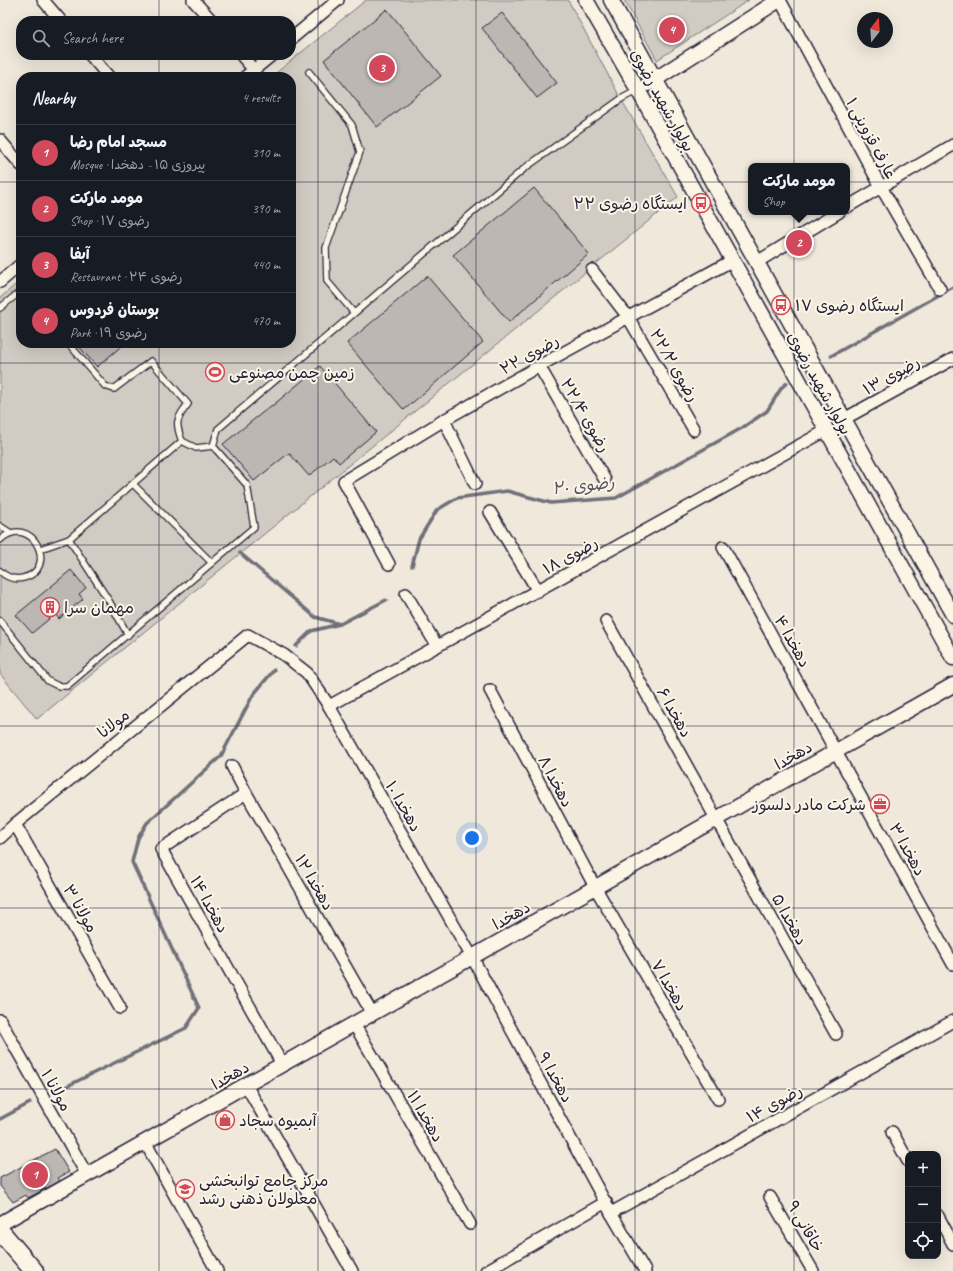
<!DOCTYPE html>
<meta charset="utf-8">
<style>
body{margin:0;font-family:Caveat,"Playpen Sans Arabic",sans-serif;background:#20242c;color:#f1f3f6}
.controls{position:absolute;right:12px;bottom:12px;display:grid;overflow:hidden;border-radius:8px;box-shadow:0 4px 16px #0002}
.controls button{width:36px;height:36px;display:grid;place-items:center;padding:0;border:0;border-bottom:1px solid #363941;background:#171b24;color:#f1f3f6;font:20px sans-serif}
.compass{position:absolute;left:857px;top:12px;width:36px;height:36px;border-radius:50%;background:#171b24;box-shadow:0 4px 16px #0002;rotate:17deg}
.you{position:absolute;left:472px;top:838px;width:14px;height:14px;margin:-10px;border:3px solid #fff;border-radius:50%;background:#1a73e8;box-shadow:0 0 0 6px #1a73e833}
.badge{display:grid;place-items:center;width:26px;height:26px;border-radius:50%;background:#d1495b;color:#fff;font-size:13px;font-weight:700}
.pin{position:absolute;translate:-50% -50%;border:2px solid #fff;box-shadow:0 1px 4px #0006}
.popup{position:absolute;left:748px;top:163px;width:102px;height:52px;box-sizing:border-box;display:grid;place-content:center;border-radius:8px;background:#171b24;filter:drop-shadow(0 1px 3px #0005);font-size:13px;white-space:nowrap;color:#9ea1a6}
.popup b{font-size:15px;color:#f1f3f6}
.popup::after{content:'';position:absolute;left:50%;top:100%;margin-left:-8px;border:8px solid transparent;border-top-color:#171b24}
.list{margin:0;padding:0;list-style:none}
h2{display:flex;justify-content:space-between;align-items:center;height:52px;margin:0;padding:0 16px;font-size:17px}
h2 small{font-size:13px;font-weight:400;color:#9ea1a6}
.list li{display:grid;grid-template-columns:26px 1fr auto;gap:12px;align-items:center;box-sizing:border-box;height:56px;padding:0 16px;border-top:1px solid #363941}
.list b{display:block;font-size:15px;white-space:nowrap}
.list p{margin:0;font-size:13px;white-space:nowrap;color:#9ea1a6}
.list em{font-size:13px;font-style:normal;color:#9ea1a6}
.icon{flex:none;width:22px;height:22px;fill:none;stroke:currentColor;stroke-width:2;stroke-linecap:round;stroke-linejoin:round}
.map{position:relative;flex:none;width:953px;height:1271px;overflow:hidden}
.search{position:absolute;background:#171b24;box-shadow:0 4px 16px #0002;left:16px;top:16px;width:280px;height:44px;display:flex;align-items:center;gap:10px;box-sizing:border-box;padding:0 14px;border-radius:16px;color:#9ea1a6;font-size:15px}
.panel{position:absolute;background:#171b24;box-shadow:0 4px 16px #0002;left:16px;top:72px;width:280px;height:276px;border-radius:16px}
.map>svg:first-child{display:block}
.green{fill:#d1cbc3;stroke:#7a767f}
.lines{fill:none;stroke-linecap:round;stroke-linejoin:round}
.stream{stroke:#716f79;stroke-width:3.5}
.building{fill:#bcb7b3;stroke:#22223b}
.service-casing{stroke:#22223b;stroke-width:8}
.minor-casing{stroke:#22223b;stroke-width:14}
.tertiary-casing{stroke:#22223b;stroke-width:17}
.primary-casing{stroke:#22223b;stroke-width:21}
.service{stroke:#fcf5e5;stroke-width:5.5}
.minor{stroke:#fcf5e5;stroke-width:11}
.tertiary{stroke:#fcf5e5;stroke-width:14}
.primary{stroke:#fcf5e5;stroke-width:18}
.grid{fill:none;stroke:#22223b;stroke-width:1;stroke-opacity:0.55}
.labels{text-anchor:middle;stroke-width:4;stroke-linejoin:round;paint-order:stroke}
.street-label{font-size:16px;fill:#22223b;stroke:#fcf5e5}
.poi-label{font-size:16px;fill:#22223b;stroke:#fcf5e5;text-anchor:start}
.water-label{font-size:17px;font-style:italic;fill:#575564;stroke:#fcf5e5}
</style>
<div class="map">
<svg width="953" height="1271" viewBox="0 0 953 1271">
<rect width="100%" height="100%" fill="#efe8db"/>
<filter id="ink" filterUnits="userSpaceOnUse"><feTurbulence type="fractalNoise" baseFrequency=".025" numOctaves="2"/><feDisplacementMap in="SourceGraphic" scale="8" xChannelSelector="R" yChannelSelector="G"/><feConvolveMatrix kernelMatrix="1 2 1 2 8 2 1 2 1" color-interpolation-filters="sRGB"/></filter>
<g filter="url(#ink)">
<g class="green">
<path d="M366 0H568L621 99 678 197 37 719 0 674V298L21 280V343H291V77H271Z"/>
<path d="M624 0H749L657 60Z"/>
</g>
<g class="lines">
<g class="stream">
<path d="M831 356 953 287"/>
<path d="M240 553 315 617 340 624"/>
<path d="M412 566 419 539 437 510 457 498 507 491 551 503 616 498 742 428 767 411 782 387 787 383"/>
<path d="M296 646 311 631 340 624 386 600"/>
<path d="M61 1089 186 1028 199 1008 132 862 138 838 147 823 221 756 253 695 274 670"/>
<path d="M0 1119 30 1103"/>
</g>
</g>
<g class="building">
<path d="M387 9 441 76 377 127 324 60Z"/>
<path d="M502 13 557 83 537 98 482 28Z"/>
<path d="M534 188 589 254 509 322 453 255Z"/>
<path d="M427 276 483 342 404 410 347 343Z"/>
<path d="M76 343H125L97 367Z"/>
<path d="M320 366 376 432 339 463 333 456 309 476 289 453 254 481 223 444 272 405V406Z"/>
<path d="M71 570 86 588 79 594 83 599 59 619 55 614 32 633 16 615Z"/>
<path d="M55 1149 69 1172 58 1178 60 1181 28 1198 26 1195 13 1202 0 1186V1178Z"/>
</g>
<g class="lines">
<defs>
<g id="service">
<path d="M309 72 352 125 360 152 326 248 327 281 354 313"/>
<path d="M0 308 16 295 21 294"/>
<path d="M68 343 105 386 114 389 151 361 188 404C176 419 175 423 182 441L196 448 213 446 218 429 525 168 621 99 638 90"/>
<path d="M133 484 212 563"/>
<path d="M0 526 11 533"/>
<path d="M69 539 109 601 128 635"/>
<path d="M0 540C32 511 60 570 23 578 14 580 6 577 0 571"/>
<path d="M40 549 69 539 182 441"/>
<path d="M0 621 48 681 58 686H67L254 527 247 485 213 446"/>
</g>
<g id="minor">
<path d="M43 0 61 21"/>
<path d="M193 0 212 21"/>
<path d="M780 0 881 187 940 289"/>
<path d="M291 39 338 0"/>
<path d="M90 55 109 77"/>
<path d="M241 55 254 70"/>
<path d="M245 77 272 55"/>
<path d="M0 140 21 165"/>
<path d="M847 207 953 145"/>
<path d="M757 262 839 212"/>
<path d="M592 270 628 317 694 430"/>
<path d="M0 282 21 264"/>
<path d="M539 366 605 480"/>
<path d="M844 419 953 359"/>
<path d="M444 420 475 484"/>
<path d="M490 512 538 591"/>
<path d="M723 547 953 964"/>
<path d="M389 564 344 481 444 420 539 366 733 260"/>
<path d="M406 594 437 646"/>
<path d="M606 621 836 1034"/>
<path d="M490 690 595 887 718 1099"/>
<path d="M329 706 827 430"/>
<path d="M232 766 246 793 372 1013"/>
<path d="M246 793 161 849 282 1064"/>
<path d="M15 824 120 1008"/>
<path d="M0 838 15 824 248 635 284 655 307 673 329 706 472 957 611 1213 645 1271"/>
<path d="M0 1020 87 1175"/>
<path d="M354 1024 470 1224"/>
<path d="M246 1085 352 1271"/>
<path d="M892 1132 908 1161"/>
<path d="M145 1142 217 1271"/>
<path d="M770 1197 813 1271"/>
<path d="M611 1213 953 1021"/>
<path d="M938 1216 953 1244"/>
<path d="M486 1271 606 1202"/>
</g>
<g id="tertiary">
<path d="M586 0 638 90 953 658"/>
<path d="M611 0 953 615"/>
<path d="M648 84 779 0"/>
<path d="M0 1224 953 685"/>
</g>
<path id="primary" d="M0 1231 34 1271"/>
</defs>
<use href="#service" class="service-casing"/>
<use href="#minor" class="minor-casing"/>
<use href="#tertiary" class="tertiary-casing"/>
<use href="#primary" class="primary-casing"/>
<use href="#service" class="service"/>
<use href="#minor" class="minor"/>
<use href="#tertiary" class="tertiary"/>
<use href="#primary" class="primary"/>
</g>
</g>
<path class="grid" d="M159 0V21M318 0V1271M476 0V1271M635 0V1271M794 0V1271M159 55V77M0 182H21M291 182H953M159 343V1271M0 363H953M0 545H953M0 726H953M0 908H953M0 1089H953"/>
<defs>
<symbol id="bus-ring" viewBox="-11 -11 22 22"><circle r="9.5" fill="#fcf5e5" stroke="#d1495b" stroke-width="1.5"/><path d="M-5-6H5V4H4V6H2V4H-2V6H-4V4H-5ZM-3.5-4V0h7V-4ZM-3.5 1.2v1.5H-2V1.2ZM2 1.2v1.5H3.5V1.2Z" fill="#d1495b"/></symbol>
<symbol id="stadium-ring" viewBox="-11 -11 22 22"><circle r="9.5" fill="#fcf5e5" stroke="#d1495b" stroke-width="1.5"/><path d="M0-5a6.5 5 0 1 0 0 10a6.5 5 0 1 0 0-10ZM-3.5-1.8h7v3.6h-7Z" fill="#d1495b"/></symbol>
<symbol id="building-ring" viewBox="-11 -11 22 22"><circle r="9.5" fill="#fcf5e5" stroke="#d1495b" stroke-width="1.5"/><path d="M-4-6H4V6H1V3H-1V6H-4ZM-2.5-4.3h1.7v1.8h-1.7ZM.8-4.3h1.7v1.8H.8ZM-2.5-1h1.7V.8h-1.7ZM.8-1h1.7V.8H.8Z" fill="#d1495b"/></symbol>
<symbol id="office-ring" viewBox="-11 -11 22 22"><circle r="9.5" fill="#fcf5e5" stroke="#d1495b" stroke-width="1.5"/><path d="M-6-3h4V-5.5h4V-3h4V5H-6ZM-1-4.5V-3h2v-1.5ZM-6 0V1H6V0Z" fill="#d1495b"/></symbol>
<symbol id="shop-ring" viewBox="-11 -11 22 22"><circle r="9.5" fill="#fcf5e5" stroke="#d1495b" stroke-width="1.5"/><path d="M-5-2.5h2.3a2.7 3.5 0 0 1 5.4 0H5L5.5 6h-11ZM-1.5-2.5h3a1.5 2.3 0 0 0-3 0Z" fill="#d1495b"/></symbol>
<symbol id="school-ring" viewBox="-11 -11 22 22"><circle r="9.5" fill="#fcf5e5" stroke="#d1495b" stroke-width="1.5"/><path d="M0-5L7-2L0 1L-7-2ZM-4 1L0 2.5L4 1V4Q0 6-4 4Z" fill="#d1495b"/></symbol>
</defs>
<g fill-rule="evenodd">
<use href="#bus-ring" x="690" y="192" width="22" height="22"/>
<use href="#bus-ring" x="770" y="294" width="22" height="22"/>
<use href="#stadium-ring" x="204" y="361" width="22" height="22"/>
<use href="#building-ring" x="39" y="596" width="22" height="22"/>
<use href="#office-ring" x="869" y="793" width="22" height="22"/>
<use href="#shop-ring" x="214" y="1109" width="22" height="22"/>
<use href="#school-ring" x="174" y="1178" width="22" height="22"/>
</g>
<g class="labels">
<g class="street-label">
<text transform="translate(663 100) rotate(61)" y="6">بولوار شهید رضوی</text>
<text transform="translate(872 138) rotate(62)" y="6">عارف قزوینی ۱</text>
<text transform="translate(529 354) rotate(-29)" y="6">رضوی ۲۲</text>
<text transform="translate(675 365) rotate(60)" y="6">رضوی ۲۲/۲</text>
<text transform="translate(891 375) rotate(-29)" y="6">رضوی ۱۳</text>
<text transform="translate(820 383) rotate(61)" y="6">بولوار شهید رضوی</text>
<text transform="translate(586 415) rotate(60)" y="6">رضوی ۲۲/۴</text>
<text transform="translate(570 555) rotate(-29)" y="6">رضوی ۱۸</text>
<text transform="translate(793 641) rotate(61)" y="6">دهخدا ۴</text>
<text transform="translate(675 712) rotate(61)" y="6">دهخدا ۶</text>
<text transform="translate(113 723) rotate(-39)" y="6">مولانا</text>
<text transform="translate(793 755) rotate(-30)" y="6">دهخدا</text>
<text transform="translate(556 781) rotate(62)" y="6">دهخدا ۸</text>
<text transform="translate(404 806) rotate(60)" y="6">دهخدا ۱۰</text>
<text transform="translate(908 849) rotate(61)" y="6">دهخدا ۳</text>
<text transform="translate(315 882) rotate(60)" y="6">دهخدا ۱۲</text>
<text transform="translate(210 904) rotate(61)" y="6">دهخدا ۱۴</text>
<text transform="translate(81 908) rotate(60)" y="6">مولانا ۳</text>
<text transform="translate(511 915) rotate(-30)" y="6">دهخدا</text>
<text transform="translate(790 919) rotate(61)" y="6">دهخدا ۵</text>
<text transform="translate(670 985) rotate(60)" y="6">دهخدا ۷</text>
<text transform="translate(230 1075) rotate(-30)" y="6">دهخدا</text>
<text transform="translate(556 1077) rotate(61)" y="6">دهخدا ۹</text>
<text transform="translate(57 1090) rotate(61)" y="6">مولانا ۱</text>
<text transform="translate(774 1103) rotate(-29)" y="6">رضوی ۱۴</text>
<text transform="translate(426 1116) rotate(60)" y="6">دهخدا ۱۱</text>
<text transform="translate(806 1226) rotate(60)" y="6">خاقانی ۹</text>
</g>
<g class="poi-label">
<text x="687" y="209" text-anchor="end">ایستگاه رضوی ۲۲</text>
<text x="795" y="311">ایستگاه رضوی ۱۷</text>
<text x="229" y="378">زمین چمن مصنوعی</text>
<text x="64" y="613">مهمان سرا</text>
<text x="866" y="810" text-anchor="end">شرکت مادر دلسوز</text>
<text x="239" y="1126">آبمیوه سجاد</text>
<text x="199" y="1186">مرکز جامع توانبخشی<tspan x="199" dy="18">معلولان ذهنی رشد</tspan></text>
</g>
<g class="water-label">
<text transform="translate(583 485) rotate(-6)" y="6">رضوی ۲۰</text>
</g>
</g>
</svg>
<div class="controls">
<button>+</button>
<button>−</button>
<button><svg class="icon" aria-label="locate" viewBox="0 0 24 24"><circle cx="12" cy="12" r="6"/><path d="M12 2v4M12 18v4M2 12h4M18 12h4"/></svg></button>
</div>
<svg class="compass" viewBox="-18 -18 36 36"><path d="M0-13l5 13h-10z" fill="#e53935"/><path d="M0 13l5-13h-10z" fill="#9ea1a6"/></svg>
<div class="you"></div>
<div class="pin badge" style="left:35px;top:1175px">1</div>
<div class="pin badge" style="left:799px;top:243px">2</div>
<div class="popup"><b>مومد مارکت</b>Shop</div>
<div class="pin badge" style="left:382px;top:68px">3</div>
<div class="pin badge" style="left:672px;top:30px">4</div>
<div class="search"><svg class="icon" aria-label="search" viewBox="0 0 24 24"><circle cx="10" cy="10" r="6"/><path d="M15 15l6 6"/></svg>Search here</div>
<section class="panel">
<h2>Nearby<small>4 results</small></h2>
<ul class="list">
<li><span class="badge">1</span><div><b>مسجد امام رضا</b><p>Mosque · پیروزی ۱۵ - دهخدا</p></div><em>310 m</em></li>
<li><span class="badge">2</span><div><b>مومد مارکت</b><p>Shop · رضوی ۱۷</p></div><em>390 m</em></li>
<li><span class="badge">3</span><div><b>آبفا</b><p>Restaurant · رضوی ۲۴</p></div><em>440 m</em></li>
<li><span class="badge">4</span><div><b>بوستان فردوس</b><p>Park · رضوی ۱۹</p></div><em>470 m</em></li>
</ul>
</section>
</div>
